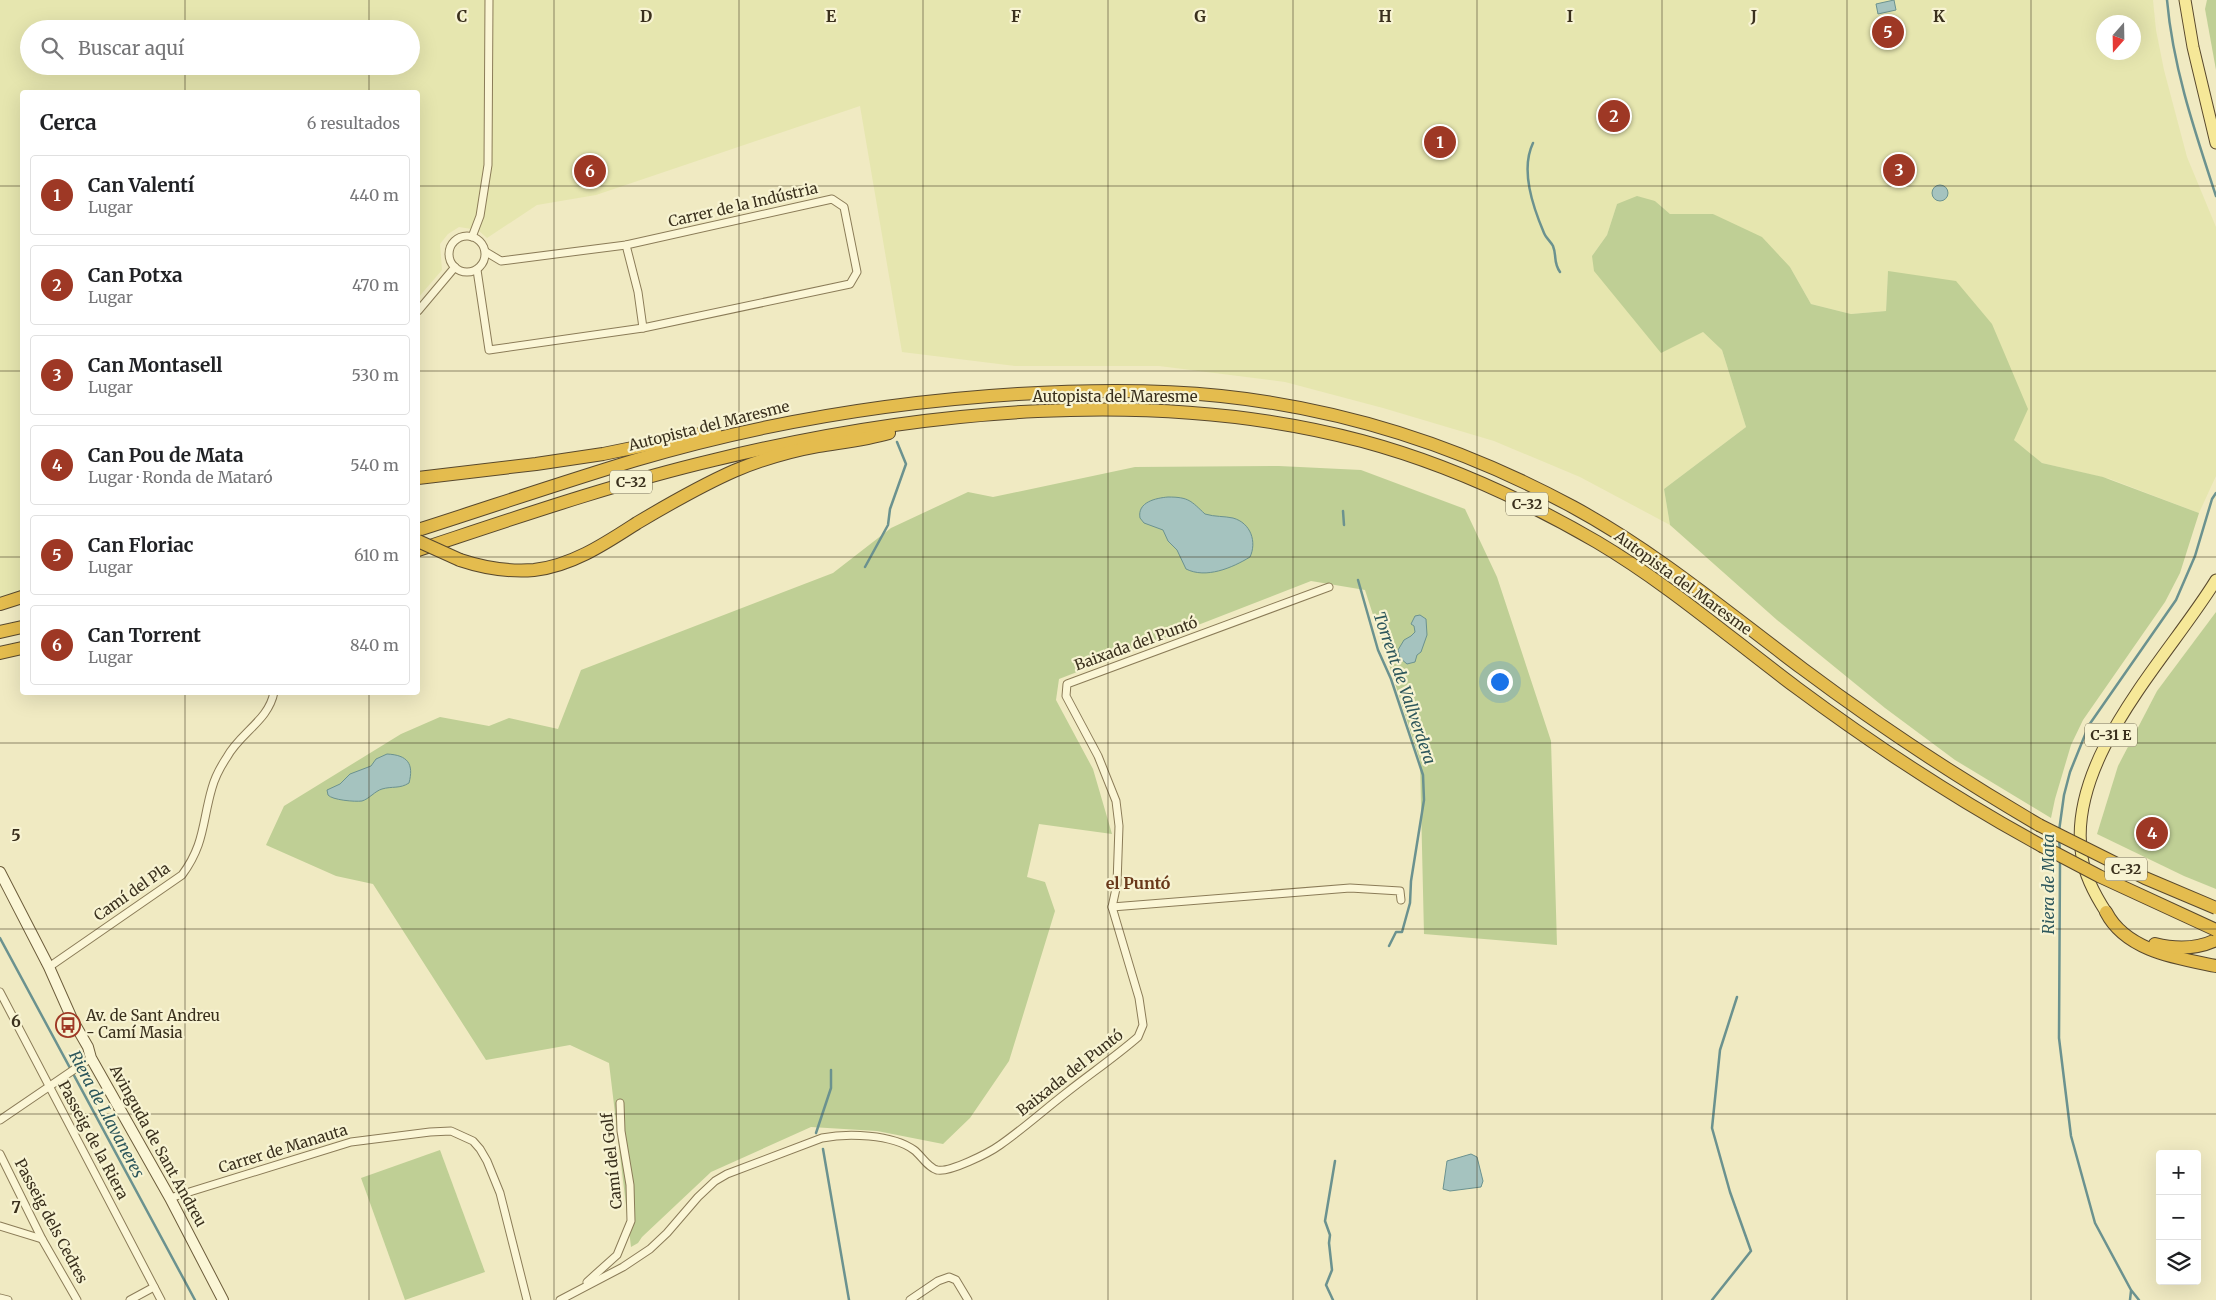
<!DOCTYPE html>
<html lang="es">
<meta charset="utf-8">
<style>
body{margin:0;font-family:Merriweather,serif;background:#f2f2f2;color:#202124}
.controls{position:absolute;right:15px;bottom:15px;display:grid;overflow:hidden;border-radius:5px;box-shadow:0 5px 20px #0002}
.controls button{width:45px;height:45px;display:grid;place-items:center;padding:0;border:0;border-bottom:1px solid #e0e0e0;background:#fff;color:#202124;font:25px sans-serif}
.compass{position:absolute;left:2096px;top:15px;width:45px;height:45px;border-radius:50%;background:#fff;box-shadow:0 5px 20px #0002;rotate:200deg}
.you{position:absolute;left:1499px;top:681px;width:18px;height:18px;margin:-12px;border:4px solid #fff;border-radius:50%;background:#1a73e8;box-shadow:0 0 0 8px #1a73e833}
.badge{display:grid;place-items:center;width:32px;height:32px;border-radius:50%;background:#9e3825;color:#fff;font-size:16px;font-weight:700}
.pin{position:absolute;translate:-50% -50%;border:2px solid #fff;box-shadow:0 1px 5px #0006}
.list{margin:0;padding:0;list-style:none}
h2{display:flex;justify-content:space-between;align-items:center;height:65px;margin:0;padding:0 20px;font-size:21px}
h2 small{font-size:16px;font-weight:400;color:#757577}
.list li{display:grid;grid-template-columns:32px 1fr auto;gap:15px;align-items:center;box-sizing:border-box;height:80px;margin:0 10px 10px;padding:0 10px;border:1px solid #e0e0e0;border-radius:5px}
.list b{display:block;font-size:19px;white-space:nowrap}
.list p{margin:0;font-size:16px;white-space:nowrap;color:#757577}
.list em{font-size:16px;font-style:normal;color:#757577}
.icon{flex:none;width:28px;height:28px;fill:none;stroke:currentColor;stroke-width:2;stroke-linecap:round;stroke-linejoin:round}
.map{position:relative;flex:none;width:2216px;height:1300px;overflow:hidden}
.search{position:absolute;background:#fff;box-shadow:0 5px 20px #0002;left:20px;top:20px;width:400px;height:55px;display:flex;align-items:center;gap:12px;box-sizing:border-box;padding:0 18px;border-radius:28px;color:#757577;font-size:19px}
.panel{position:absolute;background:#fff;box-shadow:0 5px 20px #0002;left:20px;top:90px;width:400px;height:605px;border-radius:5px}
.map>svg:first-child{display:block}
.farmland{fill:#e6e6af;fill-rule:evenodd}
.green{fill:#bfcf95}
.water{fill:#a5c3bf;stroke:#6b928f}
.lines{fill:none;stroke-linecap:round;stroke-linejoin:round}
.stream{stroke:#6b928f;stroke-width:2.5}
.street-casing{stroke:#8b7c58;stroke-width:9}
.secondary-casing{stroke:#6d5d3b;stroke-width:12}
.primary-casing{stroke:#59492d;stroke-width:13}
.highway-casing{stroke:#59492d;stroke-width:14}
.street{stroke:#fbf6d6;stroke-width:7}
.secondary{stroke:#fbf6d6;stroke-width:10}
.primary{stroke:#f6e898;stroke-width:11}
.highway{stroke:#e4bc4e;stroke-width:12}
.highway-bridge-casing{stroke:#59492d;stroke-width:14;stroke-linecap:butt}
.highway-bridge{stroke:#e4bc4e;stroke-width:12}
.grid{fill:none;stroke:#3a301d;stroke-width:1;stroke-opacity:0.55}
.labels{text-anchor:middle;stroke-width:4.5;stroke-linejoin:round;paint-order:stroke}
.shield{fill:#f7f3d2;stroke:#736a53;stroke-width:1}
.shield-label{font-size:14px;font-weight:bold;fill:#3a301d}
.street-label{font-size:15px;fill:#3a301d;stroke:#f7f3d2}
.poi-label{font-size:15px;fill:#3a301d;stroke:#f7f3d2;text-anchor:start}
.water-label{font-size:16px;font-style:italic;fill:#2c565b;stroke:#f7f3d2}
.neighbourhood-label{font-size:16px;font-weight:bold;fill:#69381a;stroke:#f7f3d2}
.grid-label{font-size:16px;text-anchor:middle;font-weight:bold;fill:#3a301d;stroke:#f7f3d2;stroke-width:4.5;stroke-linejoin:round;paint-order:stroke}
</style>
<div class="map">
<svg width="2216" height="1300" viewBox="0 0 2216 1300">
<rect width="100%" height="100%" fill="#f0eac2"/>
<path class="farmland" d="M0 0H2153L2156 30 2164 70 2187 157 2216 227V476L2199 513 2110 479 2042 463 2014 440 1888 272 1886 311 1851 314 1811 304 1790 267 1713 214H1670L1655 201 1617 204 1607 235 1592 256 1703 332 1722 350 1746 427 1664 489 1670 525 1580 477 1494 441 1383 408 1285 382 1159 366H1015L902 352 860 106 596 195 537 205 487 238 478 230 459 227 448 234 440 244 442 270 418 298V92H22V591L0 597ZM2104 22H2134V52H2104ZM29 29H411V66H29Z"/>
<g class="green">
<path d="M2207 0H2216V70L2205 9Z"/>
<path d="M1637 196 1655 201 1670 214H1713L1762 237 1790 267 1811 304 1851 314 1886 311 1888 271 1956 281 1992 324 2028 409 2014 440 2042 463 2103 477 2199 513 2180 573 2165 602 2083 720 2071 745 2055 799 2051 818 1955 760 1885 708 1777 620 1670 525 1664 489 1746 427 1722 350 1703 332 1661 353 1594 271 1592 256 1607 235 1617 204Z"/>
<path d="M1279 466 1361 470 1465 509 1497 577 1551 741 1557 945 1424 934 1420 761 1365 590 1311 581 1059 679 1056 700 1093 769 1112 834 1039 824 1027 877 1045 882 1055 911 1009 1061 970 1118 943 1144 877 1131 811 1127 711 1172 642 1237 638 1243 631 1247 609 1063 570 1045 486 1060 373 884 336 876 266 845 284 806 401 734 440 717 489 726 509 718 558 729 581 670 833 573 891 528 968 492 993 497 1135 467Z"/>
<path d="M2216 612V889L2184 876 2097 834 2118 766 2157 691Z"/>
<path d="M440 1150 485 1272 405 1300 361 1178Z"/>
</g>
<g class="water">
<path d="M1894 0 1896 10 1878 14 1876 4Z"/>
<circle cx="1940" cy="193" r="8"/>
<path d="M1168 497C1189 497 1191 501 1205 514 1215 517 1224 516 1233 518 1251 523 1257 542 1250 557 1232 568 1206 579 1186 569L1177 550 1168 541 1163 530 1144 523 1140 518C1137 502 1156 498 1168 497Z"/>
<path d="M1420 615 1426 619 1427 635 1421 652 1417 655 1415 662 1407 664 1400 658 1398 650 1404 640 1411 636 1415 632 1414 626 1411 624 1415 616Z"/>
<path d="M387 754C408 755 414 764 409 783 400 789 392 786 382 789 375 791 369 799 362 801 355 802 332 800 328 795L327 790 340 784 350 774 371 766 376 759Z"/>
<path d="M1471 1154 1477 1157 1483 1181 1481 1187 1450 1191 1443 1189 1447 1161Z"/>
</g>
<g class="lines">
<g class="stream">
<path d="M2167 0C2173 68 2195 132 2216 196"/>
<path d="M1533 143C1520 170 1533 207 1544 233 1546 238 1551 242 1553 246 1557 256 1553 262 1560 272"/>
<path d="M1343 511 1344 525"/>
<path d="M865 567 888 525 890 509 906 464 897 442"/>
<path d="M1358 580 1378 650 1391 679 1423 775 1424 800 1411 881 1410 903 1402 932H1396L1389 946"/>
<path d="M2059 831 2064 795 2070 772 2089 725 2176 600 2195 556 2212 499 2216 493"/>
<path d="M2059 839 2060 851"/>
<path d="M2060 859 2059 1038 2071 1136 2095 1223 2131 1290 2139 1300"/>
<path d="M0 938 195 1300"/>
<path d="M816 1133 831 1088V1070"/>
<path d="M823 1149 849 1300"/>
<path d="M1333 1300 1326 1285 1332 1270 1329 1243 1330 1235 1325 1221 1335 1161"/>
<path d="M1712 1300 1751 1251 1730 1192 1712 1128 1720 1050 1737 997"/>
<path d="M2130 1300 2131 1291"/>
</g>
<defs>
<g id="street">
<circle cx="467" cy="254" r="18"/>
<path d="M472 237 480 216 488 165 489 0"/>
<path d="M626 245 638 292 643 328"/>
<path d="M477 270 489 350 643 328 850 284 857 272 844 207 832 199 626 245 501 261 486 252"/>
<path d="M418 311 455 267"/>
<path d="M1112 907 1350 888 1400 891 1401 900"/>
<path d="M49 967 182 875C205 844 202 822 212 788 215 777 221 766 227 757 240 733 269 720 274 692"/>
<path d="M0 992 161 1300"/>
<path d="M0 1120 91 1058"/>
<path d="M0 1154 42 1239 77 1300"/>
<path d="M170 1198 351 1142 430 1132 451 1131 473 1141 480 1149 487 1161 500 1193 527 1300"/>
<path d="M0 1226 42 1239"/>
<path d="M587 1282 617 1255 631 1221 630 1185 621 1131 620 1103"/>
<path d="M0 1298 8 1300"/>
<path d="M130 1300 154 1287"/>
<path d="M560 1300 623 1267 650 1249 667 1233 698 1197 715 1181 727 1174 822 1138C847 1133 892 1134 914 1150 921 1155 928 1168 937 1170 949 1173 989 1153 1000 1145 1023 1129 1044 1110 1066 1093 1090 1074 1115 1057 1138 1037L1143 1025 1139 998 1112 907 1117 884 1119 826 1116 801 1098 756 1066 696 1067 684 1329 587"/>
<path d="M910 1300 938 1281 949 1277 956 1280 968 1300"/>
</g>
<path id="secondary" d="M0 872 49 967 73 1021 88 1047 91 1058 170 1198 223 1300"/>
<g id="primary">
<path d="M2185 0 2193 47 2216 143"/>
<path d="M2106 912C2095 895 2085 877 2082 857 2065 759 2169 657 2216 580"/>
</g>
<g id="highway">
<path d="M418 478 536 464 603 454 715 431"/>
<path d="M418 530C490 507 563 482 636 460 761 423 889 402 1018 394 1086 390 1154 389 1221 396 1344 409 1464 448 1573 507 1656 552 1728 613 1803 669 1879 726 1957 777 2039 825"/>
<path d="M418 550C515 518 613 484 714 460 919 410 1155 386 1362 441 1444 463 1523 499 1597 542 1668 584 1730 638 1797 688 1875 746 1956 799 2042 846"/>
<path d="M460 560C484 568 508 572 534 570 572 566 606 543 637 523 669 504 700 486 734 471 760 460 790 451 818 446 842 442 865 440 889 433"/>
<path d="M0 604 22 597"/>
<path d="M0 632 22 627"/>
<path d="M0 653 22 648"/>
<path d="M2106 912C2126 951 2177 958 2216 966"/>
<path d="M2155 944C2175 949 2197 949 2216 940"/>
</g>
</defs>
<use href="#street" class="street-casing"/>
<use href="#secondary" class="secondary-casing"/>
<use href="#primary" class="primary-casing"/>
<use href="#highway" class="highway-casing"/>
<use href="#street" class="street"/>
<use href="#secondary" class="secondary"/>
<use href="#primary" class="primary"/>
<use href="#highway" class="highway"/>
<defs>
<g id="highway-bridge">
<path d="M418 541 460 560"/>
<path d="M2039 825 2145 878 2216 908"/>
<path d="M2042 846 2099 876 2216 930"/>
</g>
</defs>
<use href="#highway-bridge" class="highway-bridge-casing"/>
<use href="#highway-bridge" class="highway-bridge"/>
</g>
<path class="grid" d="M185 0V29M369 0V29M554 0V1300M739 0V1300M923 0V1300M1108 0V1300M1293 0V1300M1477 0V1300M1662 0V1300M1847 0V1300M2031 0V1300M185 66V92M369 66V92M0 186H22M418 186H2216M0 371H22M418 371H2216M0 557H22M418 557H2216M185 692V1300M369 692V1300M0 743H2216M0 929H2216M0 1114H2216"/>
<defs>
<symbol id="bus-ring" viewBox="-11 -11 22 22"><circle r="9.5" fill="#f7f3d2" stroke="#9e3825" stroke-width="1.5"/><path d="M-5-6H5V4H4V6H2V4H-2V6H-4V4H-5ZM-3.5-4V0h7V-4ZM-3.5 1.2v1.5H-2V1.2ZM2 1.2v1.5H3.5V1.2Z" fill="#9e3825"/></symbol>
</defs>
<g fill-rule="evenodd">
<use href="#bus-ring" x="54" y="1011" width="28" height="28"/>
</g>
<g class="labels">
<g class="shield">
<rect x="610" y="470.5" width="42" height="23" rx="4"/>
<rect x="1506" y="492.5" width="42" height="23" rx="4"/>
<rect x="2085" y="723.5" width="52" height="23" rx="4"/>
<rect x="2105" y="857.5" width="42" height="23" rx="4"/>
</g>
<g class="shield-label">
<text x="631" y="487">C-32</text>
<text x="1527" y="509">C-32</text>
<text x="2111" y="740">C-31 E</text>
<text x="2126" y="874">C-32</text>
</g>
<g class="street-label">
<text transform="translate(743 205) rotate(-13)" y="5">Carrer de la Indústria</text>
<text x="1115" y="402">Autopista del Maresme</text>
<text transform="translate(709 426) rotate(-14)" y="5">Autopista del Maresme</text>
<text transform="translate(1683 583) rotate(36)" y="5">Autopista del Maresme</text>
<text transform="translate(1136 644) rotate(-20)" y="5">Baixada del Puntó</text>
<text transform="translate(132 892) rotate(-35)" y="5">Camí del Pla</text>
<text transform="translate(1070 1073) rotate(-38)" y="5">Baixada del Puntó</text>
<text transform="translate(93 1140) rotate(62)" y="5">Passeig de la Riera</text>
<text transform="translate(158 1146) rotate(61)" y="5">Avinguda de Sant Andreu</text>
<text transform="translate(283 1149) rotate(-17)" y="5">Carrer de Manauta</text>
<text transform="translate(612 1161) rotate(-96)" y="5">Camí del Golf</text>
<text transform="translate(51 1221) rotate(62)" y="5">Passeig dels Cedres</text>
</g>
<g class="poi-label">
<text x="86" y="1021">Av. de Sant Andreu<tspan x="86" dy="17">- Camí Masia</tspan></text>
</g>
<g class="water-label">
<text transform="translate(1405 688) rotate(71)" y="6">Torrent de Vallverdera</text>
<text transform="translate(2048 884) rotate(-90)" y="6">Riera de Mata</text>
<text transform="translate(107 1114) rotate(62)" y="6">Riera de Llavaneres</text>
</g>
<g class="neighbourhood-label">
<text x="1138" y="889">el Puntó</text>
</g>
</g>
<g class="grid-label">
<text x="462" y="22">C</text>
<text x="646" y="22">D</text>
<text x="831" y="22">E</text>
<text x="1016" y="22">F</text>
<text x="1200" y="22">G</text>
<text x="1385" y="22">H</text>
<text x="1570" y="22">I</text>
<text x="1754" y="22">J</text>
<text x="1939" y="22">K</text>
<text x="16" y="841">5</text>
<text x="16" y="1027">6</text>
<text x="16" y="1213">7</text>
</g>
</svg>
<div class="controls">
<button>+</button>
<button>−</button>
<button><svg class="icon" aria-label="layers" viewBox="0 0 24 24"><path d="M12 4l9 5-9 5-9-5zM3 14l9 5 9-5"/></svg></button>
</div>
<svg class="compass" viewBox="-18 -18 36 36"><path d="M0-13l5 13h-10z" fill="#e53935"/><path d="M0 13l5-13h-10z" fill="#757577"/></svg>
<div class="you"></div>
<div class="pin badge" style="left:1440px;top:142px">1</div>
<div class="pin badge" style="left:1614px;top:116px">2</div>
<div class="pin badge" style="left:1899px;top:170px">3</div>
<div class="pin badge" style="left:2152px;top:833px">4</div>
<div class="pin badge" style="left:1888px;top:32px">5</div>
<div class="pin badge" style="left:590px;top:171px">6</div>
<div class="search"><svg class="icon" aria-label="search" viewBox="0 0 24 24"><circle cx="10" cy="10" r="6"/><path d="M15 15l6 6"/></svg>Buscar aquí</div>
<section class="panel">
<h2>Cerca<small>6 resultados</small></h2>
<ul class="list">
<li><span class="badge">1</span><div><b>Can Valentí</b><p>Lugar</p></div><em>440 m</em></li>
<li><span class="badge">2</span><div><b>Can Potxa</b><p>Lugar</p></div><em>470 m</em></li>
<li><span class="badge">3</span><div><b>Can Montasell</b><p>Lugar</p></div><em>530 m</em></li>
<li><span class="badge">4</span><div><b>Can Pou de Mata</b><p>Lugar · Ronda de Mataró</p></div><em>540 m</em></li>
<li><span class="badge">5</span><div><b>Can Floriac</b><p>Lugar</p></div><em>610 m</em></li>
<li><span class="badge">6</span><div><b>Can Torrent</b><p>Lugar</p></div><em>840 m</em></li>
</ul>
</section>
</div>
